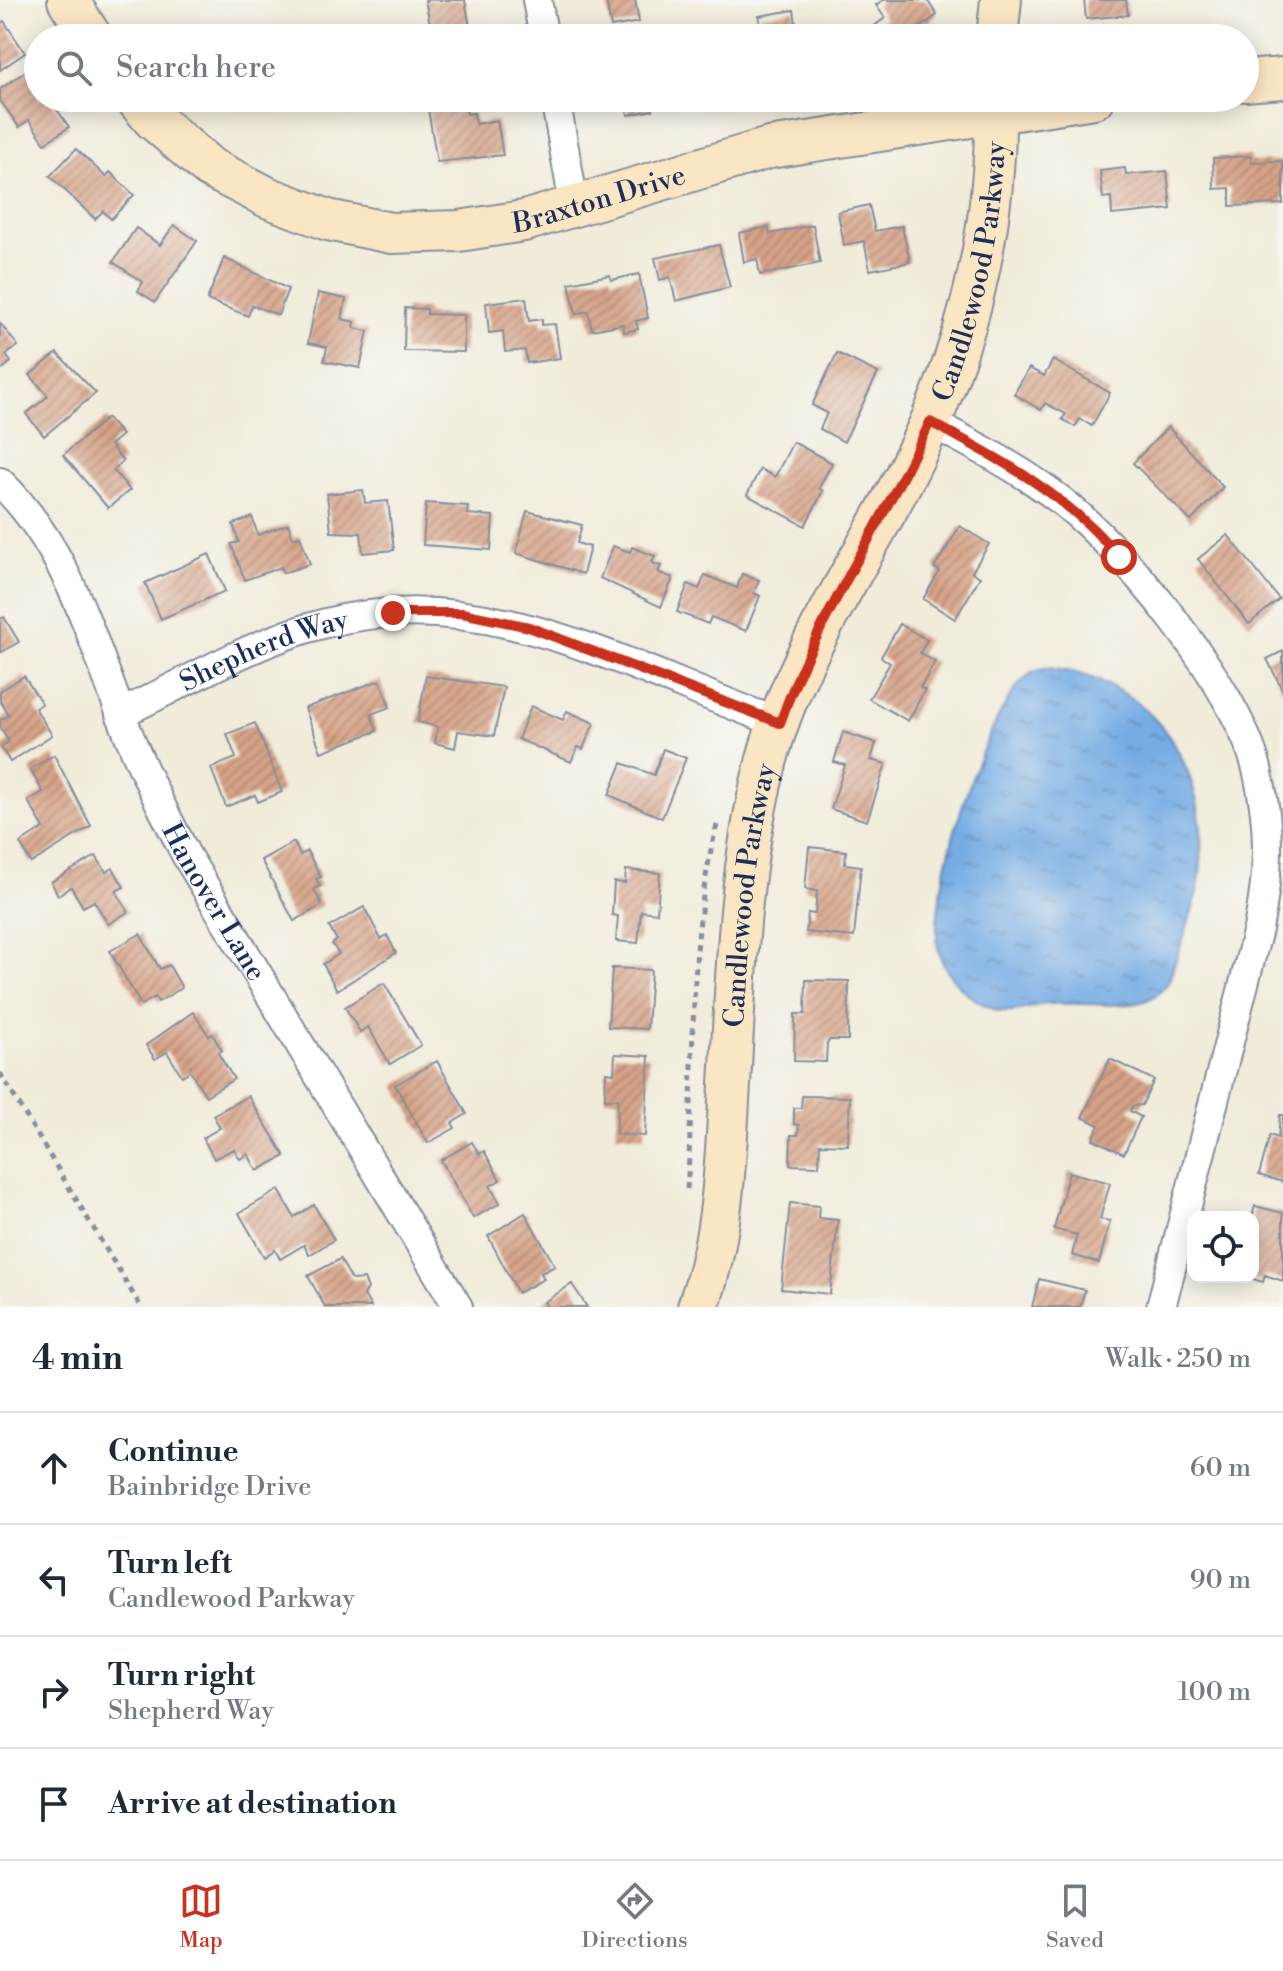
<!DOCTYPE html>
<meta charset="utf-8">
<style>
body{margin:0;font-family:"Libre Bodoni",serif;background:#f2f2f3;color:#1f2937}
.controls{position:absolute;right:24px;bottom:24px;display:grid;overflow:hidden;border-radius:16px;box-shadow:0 4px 20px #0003}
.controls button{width:72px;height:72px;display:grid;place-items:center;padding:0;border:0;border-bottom:2px solid #e0e1e3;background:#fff;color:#1f2937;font:40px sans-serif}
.stop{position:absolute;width:24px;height:24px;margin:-18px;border:6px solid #c8321e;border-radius:50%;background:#fff}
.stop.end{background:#c8321e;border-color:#fff;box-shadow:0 2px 8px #0008}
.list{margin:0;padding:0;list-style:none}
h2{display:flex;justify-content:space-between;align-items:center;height:104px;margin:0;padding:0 32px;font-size:34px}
h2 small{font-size:26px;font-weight:400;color:#747a83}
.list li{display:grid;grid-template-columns:52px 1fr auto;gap:24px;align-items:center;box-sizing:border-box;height:112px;padding:0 32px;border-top:2px solid #e0e1e3}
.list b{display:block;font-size:30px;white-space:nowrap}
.list p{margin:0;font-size:26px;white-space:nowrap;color:#747a83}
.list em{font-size:26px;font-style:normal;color:#747a83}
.icon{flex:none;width:44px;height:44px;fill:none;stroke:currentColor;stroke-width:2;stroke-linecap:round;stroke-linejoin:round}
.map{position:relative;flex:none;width:1283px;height:1307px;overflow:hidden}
.search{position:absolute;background:#fff;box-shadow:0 4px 20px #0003;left:24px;right:24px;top:24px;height:88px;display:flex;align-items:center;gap:20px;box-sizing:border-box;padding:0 28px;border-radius:44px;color:#747a83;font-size:30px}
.sheet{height:552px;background:#fff}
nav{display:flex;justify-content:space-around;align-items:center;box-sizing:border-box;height:112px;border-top:2px solid #e0e1e3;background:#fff;font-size:22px;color:#747a83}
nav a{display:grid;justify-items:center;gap:4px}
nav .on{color:#c8321e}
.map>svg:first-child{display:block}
.water{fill:url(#water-ripples);stroke:#486ea1;stroke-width:2}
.building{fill:url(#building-hatch)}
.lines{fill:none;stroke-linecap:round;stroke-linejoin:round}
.street-casing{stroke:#868e9c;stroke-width:32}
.secondary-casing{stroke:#868e9c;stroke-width:44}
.path{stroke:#868e9c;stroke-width:5;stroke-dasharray:6 6;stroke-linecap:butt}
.street{stroke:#fff;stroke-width:28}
.secondary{stroke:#fbe6c4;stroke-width:40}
.route{stroke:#c8321e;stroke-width:10}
.labels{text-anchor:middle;stroke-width:8;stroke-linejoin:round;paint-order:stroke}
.street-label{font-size:28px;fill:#1b2f5e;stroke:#f6f6f2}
</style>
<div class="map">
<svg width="1283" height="1307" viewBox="0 0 1283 1307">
<defs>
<pattern id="water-ripples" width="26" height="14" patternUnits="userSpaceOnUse" patternTransform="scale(2)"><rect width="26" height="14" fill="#75ace4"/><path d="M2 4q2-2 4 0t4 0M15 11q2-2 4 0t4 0" fill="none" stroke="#5f8cbc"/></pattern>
<pattern id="building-hatch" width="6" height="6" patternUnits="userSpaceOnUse" patternTransform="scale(2)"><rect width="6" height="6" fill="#d7a387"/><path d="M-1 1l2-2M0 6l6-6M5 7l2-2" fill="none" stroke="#ae8572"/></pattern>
</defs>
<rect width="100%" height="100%" fill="#f6f6f2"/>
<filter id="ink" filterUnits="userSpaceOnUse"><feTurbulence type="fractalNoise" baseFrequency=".0125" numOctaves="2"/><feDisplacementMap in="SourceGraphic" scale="16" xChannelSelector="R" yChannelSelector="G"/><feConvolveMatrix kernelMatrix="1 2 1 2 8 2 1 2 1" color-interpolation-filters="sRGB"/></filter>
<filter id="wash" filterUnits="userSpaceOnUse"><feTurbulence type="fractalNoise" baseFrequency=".006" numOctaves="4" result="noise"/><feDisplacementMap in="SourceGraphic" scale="32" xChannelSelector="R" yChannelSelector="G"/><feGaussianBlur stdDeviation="1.8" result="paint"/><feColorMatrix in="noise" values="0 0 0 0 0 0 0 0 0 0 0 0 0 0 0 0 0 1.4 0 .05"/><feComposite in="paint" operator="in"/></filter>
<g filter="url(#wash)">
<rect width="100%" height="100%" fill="#f1ecda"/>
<path class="water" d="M1047 668C1155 679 1212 770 1200 874 1196 909 1179 947 1169 981 1149 1012 1116 1004 1082 1004 1070 1004 1057 1003 1045 1004 1027 1007 1010 1016 992 1008 969 999 945 977 939 952 925 900 986 705 1030 674 1034 671 1042 670 1047 668Z"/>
<g id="blocks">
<g class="building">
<path d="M425 0H465L470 27 478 25 480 38H433Z"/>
<path d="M606 0H635L639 22 611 27Z"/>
<path d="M883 0H927L937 15 905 38H870L866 32 885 18 876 5Z"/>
<path d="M1084 0H1126L1128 15 1086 19Z"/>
<path d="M794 10 798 38H743V35L762 32 759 16Z"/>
<path d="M4 21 25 53 0 70V23Z"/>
<path d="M29 69 38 81V98H49L69 127 45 143 29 120 19 127 0 100V89Z"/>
<path d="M624 98H665V99L652 102 653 110 628 115Z"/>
<path d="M464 103 467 114 474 113 476 124 497 120 503 155 437 162 428 109Z"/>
<path d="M76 149 106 177 110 172 134 195 111 219 103 211 95 219 50 176Z"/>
<path d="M1251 156V162L1283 161V204L1230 206V188L1214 189 1213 158Z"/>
<path d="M1125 168 1126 175 1167 171 1171 209 1112 215 1111 197 1103 198 1100 171Z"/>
<path d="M869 205 875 231 902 226 910 262 870 270 864 241 844 245 838 212Z"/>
<path d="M174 225 197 241 155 302 138 291 143 282 113 262 136 228 160 245Z"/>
<path d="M813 225 820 263 760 275 757 259 744 262 739 233 768 227 770 234Z"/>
<path d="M719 245 730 287 676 301 670 277 660 280 655 258Z"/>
<path d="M224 258 288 289 278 315 252 305 248 316 207 300Z"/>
<path d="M639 274 648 318 636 321 638 329 624 332 623 324 592 330 588 311 576 314 569 283 610 275 611 280Z"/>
<path d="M318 293 346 299 342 319 355 322 354 328 368 331 360 368 324 361 327 347 308 343Z"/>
<path d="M526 298 529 321 542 319V325L555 324 560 358 527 363 525 350 505 352 503 331 489 333 486 303Z"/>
<path d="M405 308 427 309V314L464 315V352L404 351Z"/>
<path d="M0 323 18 346 6 355 11 362 0 371Z"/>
<path d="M57 353 96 393 44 436 26 414 48 396 30 375Z"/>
<path d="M837 353 878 373 844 442 820 429 827 413 812 405Z"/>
<path d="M1053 360 1110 393 1092 426 1080 419 1075 427 1062 419 1066 414 1045 403 1041 410 1014 394 1029 368 1044 376Z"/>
<path d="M107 418 122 435 110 445 123 461 113 470 130 490 108 508 63 455Z"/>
<path d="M1168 427 1223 487 1191 521 1133 463Z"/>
<path d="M793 442 832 463 819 488 823 491 805 526 747 495 760 469 775 477Z"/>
<path d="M363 490 365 503 388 501 394 550 363 553 361 533 331 532 327 494Z"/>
<path d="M426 503 468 506 467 514 493 516 491 550 423 545Z"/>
<path d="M527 511 582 525 577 543 590 547 583 574 516 553Z"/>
<path d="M252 517 258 535 288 524 293 538 300 536 310 564 283 573 281 567 245 580 231 544 239 542 233 524Z"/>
<path d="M960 526 989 544 972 572 980 577 955 619 923 599 940 571 934 568Z"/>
<path d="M1228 535 1279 599 1249 624 1198 559Z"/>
<path d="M613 546 630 552 632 547 655 556 652 563 661 566 658 572 673 578 661 607 600 578Z"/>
<path d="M209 554 225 591 161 619 145 583Z"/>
<path d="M742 574 759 580 754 593 760 596 746 631 711 617 708 624 677 612 688 584 699 589 705 575 737 588Z"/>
<path d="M4 617 19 642 0 653V619Z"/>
<path d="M900 624 927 640 920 653 935 662 920 688 925 690 908 721 869 699 890 663 881 657Z"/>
<path d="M1283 651V691L1267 659Z"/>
<path d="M24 676 42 704 35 708 52 735 10 762 1 747 9 742 0 727V720L9 715 0 701V691Z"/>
<path d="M426 676 504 687 494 736 458 731 455 748 435 743 438 727 418 722Z"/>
<path d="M380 680 390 707 371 714 377 731 321 752 305 708Z"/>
<path d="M531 706 563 720 567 711 594 723 583 749 578 747 571 762 518 739Z"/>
<path d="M255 723 282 792 258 802 255 795 226 807 211 768 236 758 227 734Z"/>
<path d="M843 732 876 743 871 760 886 764 867 821 831 809 845 765 834 762Z"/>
<path d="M663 749 686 758 662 818 609 795 622 763 654 775Z"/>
<path d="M54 755 91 826 31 863 20 843 44 828 28 801 43 792 30 769Z"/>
<path d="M294 842 300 855 307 851 321 877 316 879 320 886 314 889 322 905 294 921 261 860Z"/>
<path d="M809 847 846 851 845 864 861 866 854 937 806 932 808 913 815 914 817 891 805 889Z"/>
<path d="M96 856 106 872 113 868 124 887 116 891 128 912 108 924 94 901 83 907 71 887 58 895 51 882Z"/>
<path d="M626 870 660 873 657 913 641 911 638 943 616 941 618 916 612 915 614 882 625 883Z"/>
<path d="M364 907 381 939 387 935 396 953 337 990 323 964 339 954 332 944 337 940 329 927Z"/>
<path d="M140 934 160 969 169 965 182 988 158 1002 155 997 141 1005 110 951Z"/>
<path d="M612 968 651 970 647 1029 608 1027Z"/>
<path d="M806 980 849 981 848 1040H830L827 1043 826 1062 794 1061 795 1014H805Z"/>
<path d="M384 983 421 1045 390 1064 368 1027 360 1032 345 1007Z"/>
<path d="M193 1012 209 1036 212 1034 222 1050 218 1053 234 1079 206 1096 190 1071 182 1076 167 1052 155 1059 146 1045Z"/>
<path d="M615 1054 649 1056 645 1136 616 1134 618 1099H605L606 1072 614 1073Z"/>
<path d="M1110 1059 1154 1080 1142 1105 1132 1106 1130 1111 1141 1117 1124 1154 1093 1139 1099 1125 1082 1117Z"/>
<path d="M437 1061 467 1114 452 1123 455 1128 428 1143 395 1085Z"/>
<path d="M248 1096 285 1156 257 1171 248 1154 240 1159 234 1149 214 1159 203 1138 220 1128 213 1115Z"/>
<path d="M802 1096 850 1097 848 1145 820 1144 819 1166 790 1165 791 1135H798L799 1125 794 1124V1108H801Z"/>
<path d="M1280 1115H1283V1182L1259 1175 1270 1135 1278 1138Z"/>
<path d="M472 1142 479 1154 484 1151 500 1180 490 1186 500 1203 473 1218 441 1160Z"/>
<path d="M1069 1172 1110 1183 1100 1219 1110 1221 1099 1263 1072 1255 1077 1235 1054 1229Z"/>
<path d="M279 1190 294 1217 314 1205 334 1240 309 1255 304 1245 280 1259 275 1250 264 1257 239 1213Z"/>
<path d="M790 1203 819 1206 818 1218 838 1220 830 1294 781 1289Z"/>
<path d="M1255 1206 1283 1213V1281L1265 1275 1263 1282 1253 1279 1255 1227 1252 1217Z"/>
<path d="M525 1213 555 1266 541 1273 544 1279 518 1293 488 1236Z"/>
<path d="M340 1259 352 1280 364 1279 368 1288 364 1295 371 1307H325L308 1276Z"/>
<path d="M1039 1279 1085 1290 1080 1307H1032Z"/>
<path d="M572 1284 587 1307H547L544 1302Z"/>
</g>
</g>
</g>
<g filter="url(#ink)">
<use href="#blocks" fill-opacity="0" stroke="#868e9c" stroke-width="2"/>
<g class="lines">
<defs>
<g id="street">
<path d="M537 0 544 38"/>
<path d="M555 98 574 204"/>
<path d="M930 422C972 444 1013 465 1051 493 1121 543 1239 688 1258 773 1271 829 1269 874 1258 929L1161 1307"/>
<path id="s1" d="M0 482C65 545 89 630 120 712 138 762 162 808 186 855L458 1307"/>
<path id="s2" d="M120 714C187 682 254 641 326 623 488 581 632 670 780 723"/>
</g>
<g id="secondary">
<path d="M68 0 92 38"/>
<path d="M997 38 1001 0"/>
<path d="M1245 81 1283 78"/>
<path id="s3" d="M135 98 153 119 210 168 267 197 328 220 391 233 459 231 524 221 769 148 1094 98"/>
<path id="s4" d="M698 1307C722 1240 725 1172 729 1101 736 989 737 876 765 767 791 661 856 572 905 476 966 357 998 231 995 98"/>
</g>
</defs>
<use href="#street" class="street-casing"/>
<use href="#secondary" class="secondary-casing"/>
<g class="path">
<path d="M0 1073 141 1307"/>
<path d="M687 1189C696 1068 686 940 718 821"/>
</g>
<use href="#street" class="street"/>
<use href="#secondary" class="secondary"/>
</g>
</g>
<g class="lines" filter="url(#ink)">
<path class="route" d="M393 613H462L529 627 780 723C817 617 883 524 930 422 999 458 1069 496 1119 557"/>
</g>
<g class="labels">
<g class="street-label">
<text dy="10" stroke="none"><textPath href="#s3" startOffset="508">Braxton Drive</textPath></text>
<text dy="10" stroke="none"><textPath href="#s4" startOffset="1086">Candlewood Parkway</textPath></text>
<text dy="10" stroke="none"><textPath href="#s2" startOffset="158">Shepherd Way</textPath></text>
<text dy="10" stroke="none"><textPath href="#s4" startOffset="416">Candlewood Parkway</textPath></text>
<text dy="10" stroke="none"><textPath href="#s1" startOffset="474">Hanover Lane</textPath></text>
</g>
</g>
</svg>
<div class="controls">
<button><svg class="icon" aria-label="locate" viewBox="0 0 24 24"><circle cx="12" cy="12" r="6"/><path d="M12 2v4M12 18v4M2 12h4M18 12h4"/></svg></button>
</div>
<div class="stop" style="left:1119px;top:557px"></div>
<div class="stop end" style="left:393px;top:613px"></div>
<div class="search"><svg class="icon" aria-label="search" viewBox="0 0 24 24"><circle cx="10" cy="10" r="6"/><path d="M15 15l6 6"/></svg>Search here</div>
</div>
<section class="sheet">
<h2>4 min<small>Walk · 250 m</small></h2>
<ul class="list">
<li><svg class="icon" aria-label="ahead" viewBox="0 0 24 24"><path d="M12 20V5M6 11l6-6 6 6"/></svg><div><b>Continue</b><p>Bainbridge Drive</p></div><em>60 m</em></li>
<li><svg class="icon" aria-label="left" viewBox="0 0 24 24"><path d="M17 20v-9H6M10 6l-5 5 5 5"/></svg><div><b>Turn left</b><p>Candlewood Parkway</p></div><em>90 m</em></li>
<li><svg class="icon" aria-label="right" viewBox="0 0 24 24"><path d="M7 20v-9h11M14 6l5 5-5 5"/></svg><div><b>Turn right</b><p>Shepherd Way</p></div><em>100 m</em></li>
<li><svg class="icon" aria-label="arrive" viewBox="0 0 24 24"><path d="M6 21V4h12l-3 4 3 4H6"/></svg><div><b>Arrive at destination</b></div></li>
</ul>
</section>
<nav>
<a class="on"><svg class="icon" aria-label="map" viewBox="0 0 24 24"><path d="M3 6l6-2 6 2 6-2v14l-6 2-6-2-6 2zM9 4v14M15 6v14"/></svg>Map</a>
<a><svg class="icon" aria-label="directions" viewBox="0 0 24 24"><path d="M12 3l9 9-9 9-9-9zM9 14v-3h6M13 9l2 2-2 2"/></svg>Directions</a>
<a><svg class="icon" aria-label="saved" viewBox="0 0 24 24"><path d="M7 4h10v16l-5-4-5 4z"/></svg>Saved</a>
</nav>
